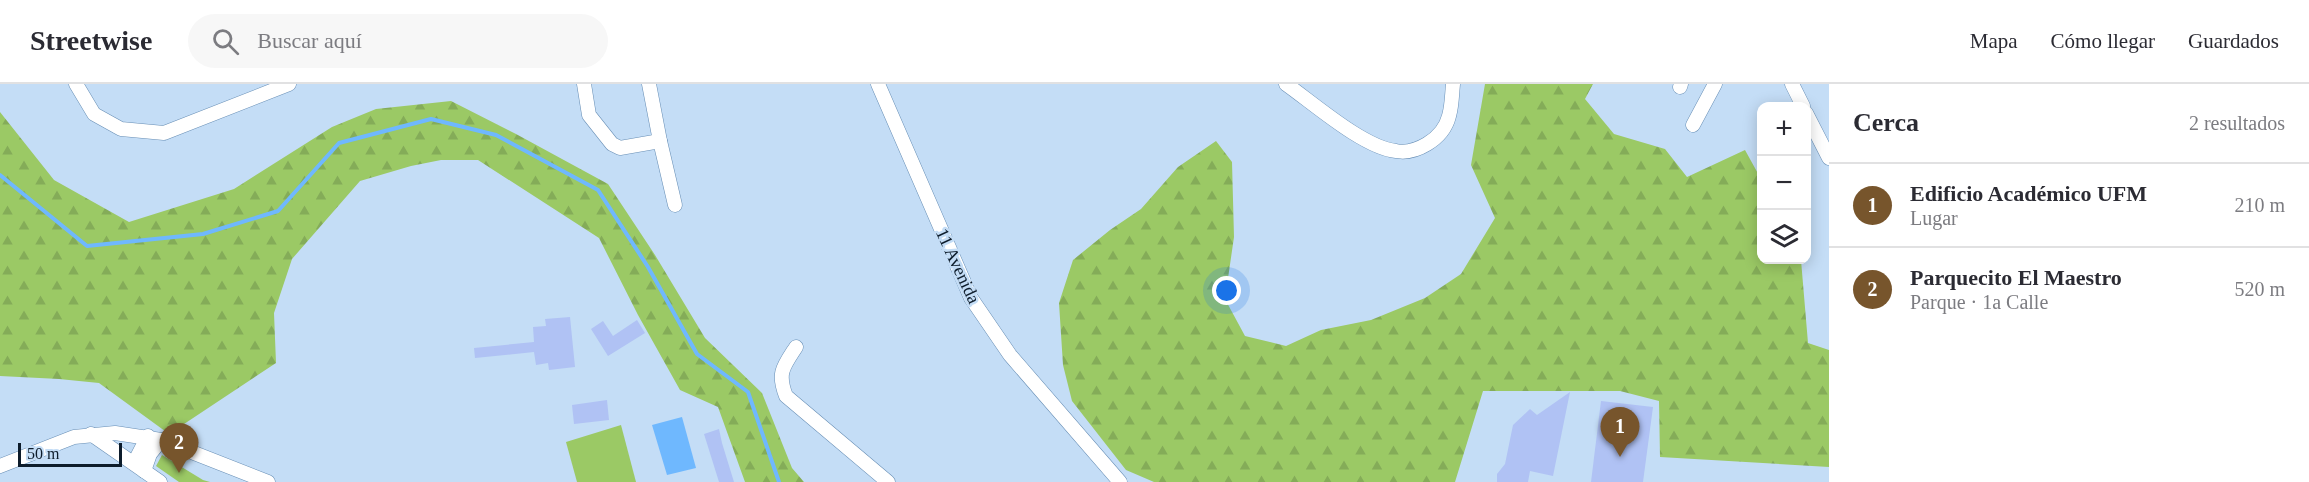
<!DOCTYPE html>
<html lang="es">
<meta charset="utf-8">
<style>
body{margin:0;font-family:"Times New Roman",serif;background:#f7f7f7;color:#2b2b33}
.controls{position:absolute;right:18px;top:18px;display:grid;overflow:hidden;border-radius:12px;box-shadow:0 3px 15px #0003}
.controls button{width:54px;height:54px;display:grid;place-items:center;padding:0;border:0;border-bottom:2px solid #e1e1e2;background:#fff;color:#2b2b33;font:30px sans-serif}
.scale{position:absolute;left:18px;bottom:15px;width:104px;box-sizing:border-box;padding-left:6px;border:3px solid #0d1c2b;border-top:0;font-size:16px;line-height:21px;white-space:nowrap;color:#0d1c2b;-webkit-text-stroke:4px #c4ddf6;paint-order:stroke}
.you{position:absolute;left:1227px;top:207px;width:21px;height:21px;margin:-15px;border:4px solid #fff;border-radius:50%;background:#1a73e8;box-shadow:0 0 0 9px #1a73e833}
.badge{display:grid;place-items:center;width:39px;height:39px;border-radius:50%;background:#77552c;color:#fff;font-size:20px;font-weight:700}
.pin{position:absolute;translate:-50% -50px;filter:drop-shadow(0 2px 3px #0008)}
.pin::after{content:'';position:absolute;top:32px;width:21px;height:18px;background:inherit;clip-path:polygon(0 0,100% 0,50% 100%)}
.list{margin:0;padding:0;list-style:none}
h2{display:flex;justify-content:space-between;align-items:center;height:78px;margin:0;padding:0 24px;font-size:26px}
h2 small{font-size:20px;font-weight:400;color:#7c7c81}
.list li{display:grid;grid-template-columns:39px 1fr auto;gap:18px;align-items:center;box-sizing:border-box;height:84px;padding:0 24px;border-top:2px solid #e1e1e2}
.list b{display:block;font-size:22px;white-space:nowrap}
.list p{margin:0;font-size:20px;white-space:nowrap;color:#7c7c81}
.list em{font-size:20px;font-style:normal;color:#7c7c81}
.icon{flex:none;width:33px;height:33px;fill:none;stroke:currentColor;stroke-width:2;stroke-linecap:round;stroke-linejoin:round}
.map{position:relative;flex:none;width:1829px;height:398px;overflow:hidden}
header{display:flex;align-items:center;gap:36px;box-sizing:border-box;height:84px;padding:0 30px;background:#fff;border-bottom:2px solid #e1e1e2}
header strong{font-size:28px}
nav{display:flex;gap:33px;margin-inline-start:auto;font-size:21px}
.search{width:420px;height:54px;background:#f7f7f7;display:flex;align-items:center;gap:15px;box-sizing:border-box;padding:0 21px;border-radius:33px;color:#7c7c81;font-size:22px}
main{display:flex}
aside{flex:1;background:#fff}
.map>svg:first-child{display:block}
.forest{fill:url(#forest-firs)}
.green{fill:#9bc965}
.water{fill:#6fb8fe}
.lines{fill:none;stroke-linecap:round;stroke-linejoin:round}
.stream{stroke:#6fb8fe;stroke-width:4}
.building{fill:#b0c2f4}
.minor-casing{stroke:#678eb5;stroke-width:15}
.minor{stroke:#fff;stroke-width:14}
.labels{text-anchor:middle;stroke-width:5;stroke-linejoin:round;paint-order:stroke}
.street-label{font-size:18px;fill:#0d1c2b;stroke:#c4ddf6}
</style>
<header>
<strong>Streetwise</strong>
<div class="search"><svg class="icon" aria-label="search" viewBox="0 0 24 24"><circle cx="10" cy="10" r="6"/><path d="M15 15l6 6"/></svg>Buscar aquí</div>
<nav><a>Mapa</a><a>Cómo llegar</a><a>Guardados</a></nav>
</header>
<main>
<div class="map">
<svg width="1829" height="398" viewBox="0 0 1829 398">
<defs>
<pattern id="forest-firs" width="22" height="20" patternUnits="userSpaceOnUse" patternTransform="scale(1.5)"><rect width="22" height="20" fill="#9bc965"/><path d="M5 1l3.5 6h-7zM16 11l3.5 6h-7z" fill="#84ac58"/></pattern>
</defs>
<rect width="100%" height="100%" fill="#c4ddf6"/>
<g class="forest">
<path d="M1485 0H1593L1585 15 1614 50 1665 65 1687 93 1745 66 1761 95 1762 176H1801L1808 259 1829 266V383L1660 373 1659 317 1620 307H1483L1455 398H1154L1126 386 1072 317 1063 281 1059 219 1073 176 1110 146 1141 125 1178 83 1216 57 1232 78 1234 153 1225 215 1245 252 1286 262 1321 246 1371 236 1425 214 1461 190 1495 134 1471 81Z"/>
<path d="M451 17 516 50 608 100 655 171 705 254 762 309 792 384 804 398H745L718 323 680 306 638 231 599 154 478 76H441L411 82 360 97 292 175 274 229 276 279 169 350 99 299 59 295 0 292V28L54 96 129 138 234 105 332 43 376 25Z"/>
</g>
<g class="green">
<path d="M621 341 636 398H577L566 358Z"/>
<path d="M162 371 203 396 210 398H179L156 382Z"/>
</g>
<path class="water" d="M682 333 696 384 667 391 652 341Z"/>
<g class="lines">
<path class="stream" d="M0 91 87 162 203 150 278 127 339 59 431 35 496 51 598 106 648 183 697 270 748 308 779 398"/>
</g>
<g class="building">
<path d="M570 233 575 283 549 286 548 279 536 281 534 268 475 274 474 264 534 258 533 243 546 242 545 235Z"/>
<path d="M637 236 645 249 608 272 591 245 603 237 613 252Z"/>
<path d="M1570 308 1553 392 1530 387 1528 398H1497V390L1505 380 1513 341 1530 325 1537 331Z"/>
<path d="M607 316 609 336 574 340 572 321Z"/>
<path d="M1601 317 1653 323 1643 398H1591Z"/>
<path d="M719 345 722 359 734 398H719L704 350Z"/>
</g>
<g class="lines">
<defs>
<g id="minor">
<path d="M76 0 94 30 121 45 164 49 289 0"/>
<path d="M584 0 589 31 612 60 620 64 660 57 649 0"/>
<path d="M878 0 971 214 1010 271 1120 398"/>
<path d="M1286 0C1313 19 1364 64 1396 67 1406 69 1417 66 1427 60 1437 54 1446 44 1449 32 1452 22 1452 10 1453 0"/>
<path d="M1792 0 1803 22"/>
<path d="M1680 3 1681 0"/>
<path d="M1806 29 1829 74"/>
<path d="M1693 41 1715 0"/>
<path d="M660 57 675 121"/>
<path d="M796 263C783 283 777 289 786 312L888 398"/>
<path d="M91 350 160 398"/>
<path d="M134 379 148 352"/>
<path d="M0 382 74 353 115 349 161 356 268 398"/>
<path d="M144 387 150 370 161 356"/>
</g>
</defs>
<use href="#minor" class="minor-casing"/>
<use href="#minor" class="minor"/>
</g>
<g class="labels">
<g class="street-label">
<text transform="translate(958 182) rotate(65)" y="6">11 Avenida</text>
</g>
</g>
</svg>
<div class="controls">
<button>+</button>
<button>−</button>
<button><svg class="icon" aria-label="layers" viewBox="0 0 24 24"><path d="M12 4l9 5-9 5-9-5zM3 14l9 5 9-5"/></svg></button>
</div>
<div class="scale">50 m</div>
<div class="you"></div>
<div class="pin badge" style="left:1620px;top:373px">1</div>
<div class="pin badge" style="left:179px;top:389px">2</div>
</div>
<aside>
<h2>Cerca<small>2 resultados</small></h2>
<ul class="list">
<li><span class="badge">1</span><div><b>Edificio Académico UFM</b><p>Lugar</p></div><em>210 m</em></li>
<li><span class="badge">2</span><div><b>Parquecito El Maestro</b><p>Parque · 1a Calle</p></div><em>520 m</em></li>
</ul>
</aside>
</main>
